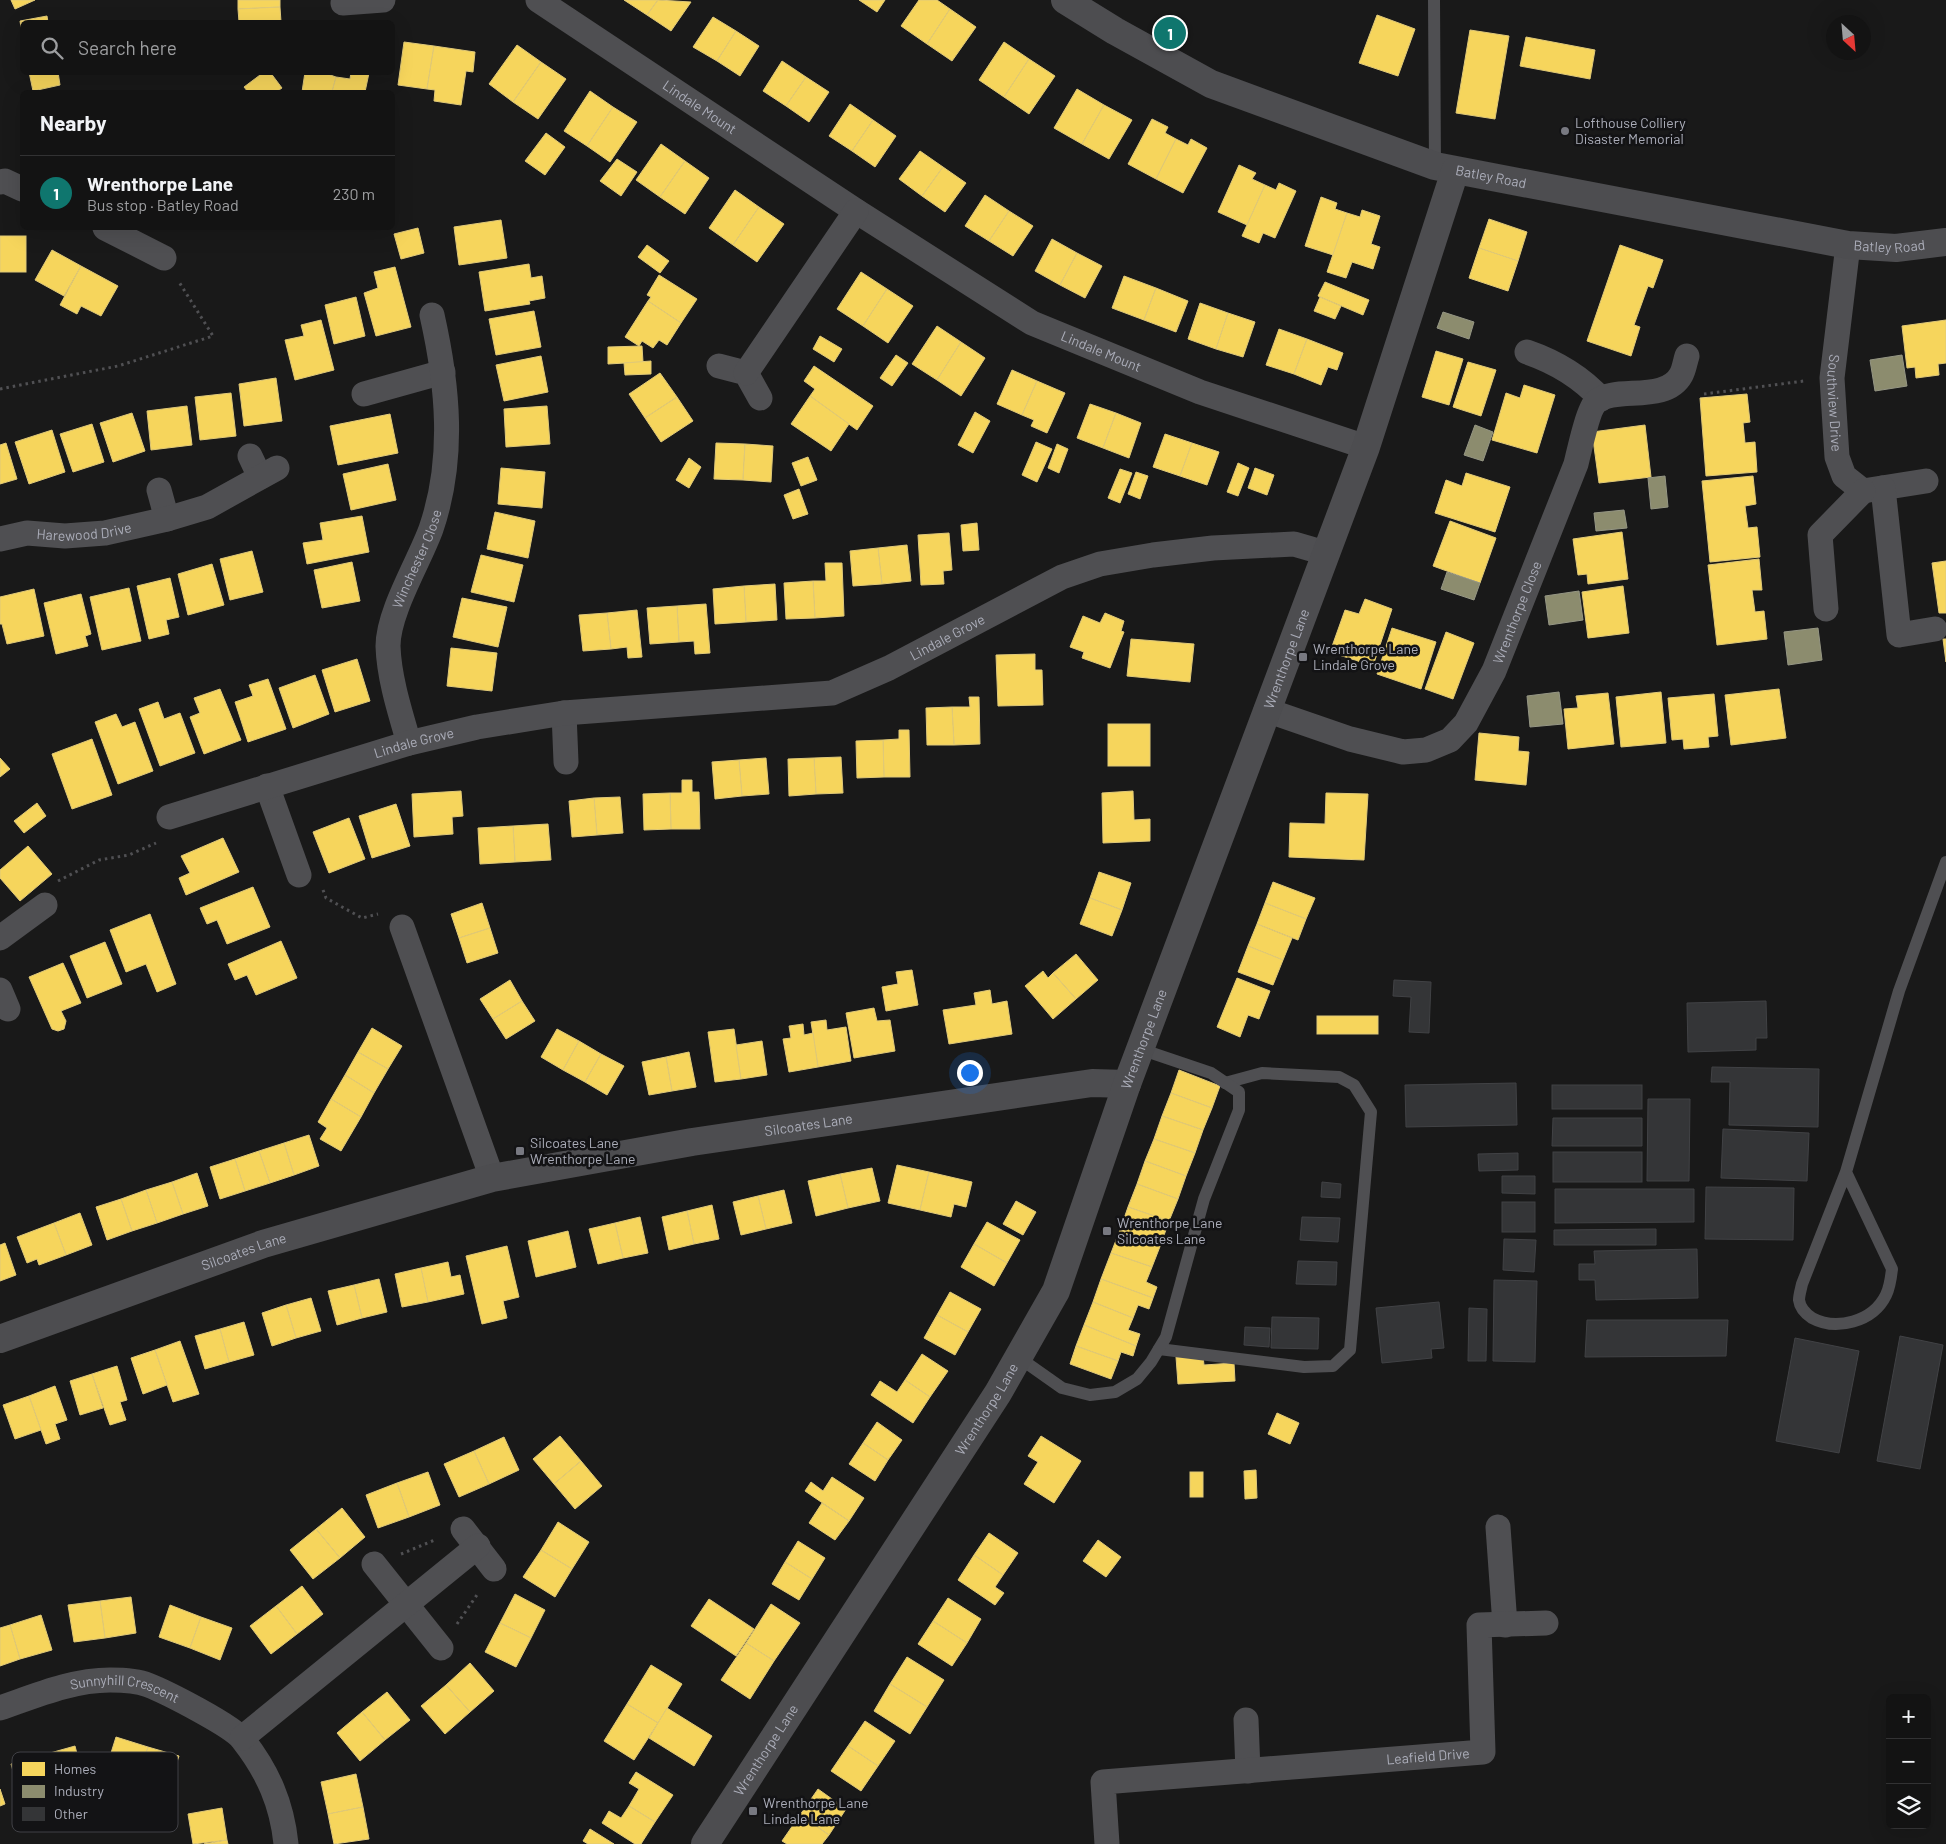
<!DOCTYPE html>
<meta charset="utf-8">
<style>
body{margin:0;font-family:Barlow,sans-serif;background:#202021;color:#f1f3f6}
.controls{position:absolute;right:15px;bottom:15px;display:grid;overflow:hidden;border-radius:8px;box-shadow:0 5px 20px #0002}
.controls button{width:45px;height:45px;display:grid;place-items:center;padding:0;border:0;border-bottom:1px solid #323233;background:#131313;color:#f1f3f6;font:25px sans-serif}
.compass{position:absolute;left:1826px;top:15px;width:45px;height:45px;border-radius:50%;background:#131313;box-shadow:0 5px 20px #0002;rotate:154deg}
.you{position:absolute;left:969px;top:1072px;width:18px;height:18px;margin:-12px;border:4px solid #fff;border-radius:50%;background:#1a73e8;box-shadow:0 0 0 8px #1a73e833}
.badge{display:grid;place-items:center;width:32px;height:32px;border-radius:50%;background:#0f766e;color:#fff;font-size:16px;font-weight:700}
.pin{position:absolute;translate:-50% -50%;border:2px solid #fff;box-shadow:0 1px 5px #0006}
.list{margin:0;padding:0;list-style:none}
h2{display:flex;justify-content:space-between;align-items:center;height:65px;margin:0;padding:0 20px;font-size:21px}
h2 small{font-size:16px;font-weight:400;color:#9d9ea0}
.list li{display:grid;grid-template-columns:32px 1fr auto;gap:15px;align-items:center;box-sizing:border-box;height:75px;padding:0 20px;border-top:1px solid #323233}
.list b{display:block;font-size:19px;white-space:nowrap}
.list p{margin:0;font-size:16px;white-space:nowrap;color:#9d9ea0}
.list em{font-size:16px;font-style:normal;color:#9d9ea0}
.icon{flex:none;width:28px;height:28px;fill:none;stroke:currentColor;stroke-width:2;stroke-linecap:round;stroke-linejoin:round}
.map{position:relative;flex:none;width:1946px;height:1844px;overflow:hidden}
.search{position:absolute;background:#131313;box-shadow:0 5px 20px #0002;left:20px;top:20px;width:375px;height:55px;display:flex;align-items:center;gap:12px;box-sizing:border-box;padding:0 18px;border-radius:8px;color:#9d9ea0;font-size:19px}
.panel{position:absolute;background:#131313;box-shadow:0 5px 20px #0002;left:20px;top:90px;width:375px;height:140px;border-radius:8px}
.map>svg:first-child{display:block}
.homes{fill:#f6d55c;stroke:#e0c978}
.industry{fill:#8c8c6e;stroke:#959684}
.building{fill:#343537;stroke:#414245}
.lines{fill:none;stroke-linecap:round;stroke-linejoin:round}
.path{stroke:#505053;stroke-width:3;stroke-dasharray:2.5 4;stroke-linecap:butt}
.lane{stroke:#4f4f52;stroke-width:12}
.street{stroke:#4f4f52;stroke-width:25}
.secondary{stroke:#4d4d50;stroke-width:28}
.poi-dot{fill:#787981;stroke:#131315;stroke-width:2}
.labels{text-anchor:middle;stroke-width:5;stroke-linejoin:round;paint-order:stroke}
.street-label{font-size:14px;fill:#abadb9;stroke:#131315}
.poi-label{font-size:14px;fill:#abadb9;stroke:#131315;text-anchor:start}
.key{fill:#131315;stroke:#414146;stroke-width:1}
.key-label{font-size:14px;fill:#abadb9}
</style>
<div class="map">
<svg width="1946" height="1844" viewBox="0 0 1946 1844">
<rect width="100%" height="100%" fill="#191919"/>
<g class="homes">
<path d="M11 0H35L15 9Z"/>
<path d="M238 0H280V7L238 9Z"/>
<path d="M624 0H658L647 15Z"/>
<path d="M658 0 691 2 671 31 647 15Z"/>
<path d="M859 0H885L877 12Z"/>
<path d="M919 0H937L950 9 927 44 901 26Z"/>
<path d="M280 7 281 22H239L238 9Z"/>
<path d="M950 9 976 27 952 61 927 44Z"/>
<path d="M1377 15 1415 29 1398 76 1359 63Z"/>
<path d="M47 16 48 22H22V34L20 21Z"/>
<path d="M713 17 736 31 717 61 693 47Z"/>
<path d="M1470 30 1509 36 1495 119 1456 113Z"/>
<path d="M736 31 759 46 740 76 717 61Z"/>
<path d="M1526 37 1595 50 1590 79 1520 66Z"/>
<path d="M404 42 434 46 427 89 398 85Z"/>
<path d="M1004 42 1029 59 1004 97 979 80Z"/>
<path d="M517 45 541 62 513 102 489 84Z"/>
<path d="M434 46 475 52 473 72 466 71 461 105 434 101 435 90 427 89Z"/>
<path d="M1029 59 1055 76 1029 114 1004 97Z"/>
<path d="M782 61 806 77 786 106 763 91Z"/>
<path d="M541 62 566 79 538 119 513 102Z"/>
<path d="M29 72H58L60 85 33 91Z"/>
<path d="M264 72H270L282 88 276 92H248L244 87Z"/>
<path d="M305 72H322L336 77 332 92H302Z"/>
<path d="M351 72 369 73 365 92H332L336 77 350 79Z"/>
<path d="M806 77 829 92 809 122 786 106Z"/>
<path d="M1077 89 1104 105 1082 144 1054 128Z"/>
<path d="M590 91 613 107 587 146 564 131Z"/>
<path d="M850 104 873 120 852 151 829 136Z"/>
<path d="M1104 105 1132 120 1109 159 1082 144Z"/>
<path d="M613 107 637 122 610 162 587 146Z"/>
<path d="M1152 119 1168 127 1165 133 1176 139 1156 179 1128 164Z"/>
<path d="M873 120 896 136 875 167 852 151Z"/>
<path d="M546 133 565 147 545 175 525 161Z"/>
<path d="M1176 139 1188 145 1191 139 1207 148 1183 193 1156 179Z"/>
<path d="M661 144 685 161 660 197 636 180Z"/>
<path d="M920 151 943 167 922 196 899 179Z"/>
<path d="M617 159 637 172 621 196 600 181Z"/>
<path d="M685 161 709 178 685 214 660 197Z"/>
<path d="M1239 165 1256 173 1252 179 1265 185 1247 225 1218 212Z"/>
<path d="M943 167 966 183 945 212 922 196Z"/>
<path d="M1279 183 1296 191 1275 238 1263 233 1259 243 1242 236 1265 185 1276 190Z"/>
<path d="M735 190 759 207 733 245 709 228Z"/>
<path d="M985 195 1009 211 989 241 965 226Z"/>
<path d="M1321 197 1337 203 1335 209 1347 213 1333 255 1305 246Z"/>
<path d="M759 207 784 224 757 262 733 245Z"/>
<path d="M1362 210 1380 216 1371 244 1380 247 1373 269 1352 262 1346 278 1327 272 1347 213 1360 217Z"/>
<path d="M1009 211 1033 226 1013 256 989 241Z"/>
<path d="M1489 219 1527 232 1518 261 1479 248Z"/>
<path d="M501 220 507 258 459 265 454 227Z"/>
<path d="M418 228 424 253 401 259 394 234Z"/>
<rect x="0" y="236" width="26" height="36"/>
<path d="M1052 239 1077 253 1060 285 1035 271Z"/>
<path d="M647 245 669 261 660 273 638 257Z"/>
<path d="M1620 245 1663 260 1653 288 1648 286 1634 325 1640 327 1631 356 1587 341Z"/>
<path d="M1479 248 1518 261 1508 291 1469 278Z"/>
<path d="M52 250 81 266 64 296 35 280Z"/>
<path d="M1077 253 1102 266 1085 298 1060 285Z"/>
<path d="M529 264 531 278 542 276 545 298 529 301 530 304 485 311 479 272Z"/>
<path d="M81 266 118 286 101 316 81 306 77 314 60 305Z"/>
<path d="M395 267 411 327 376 336 364 293 378 288 374 272Z"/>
<path d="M861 272 887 289 863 326 837 309Z"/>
<path d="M659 275 697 299 681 323 648 301 651 297 647 295Z"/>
<path d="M1124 276 1156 288 1144 320 1112 308Z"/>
<path d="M1325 282 1369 300 1363 315 1318 296Z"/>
<path d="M1156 288 1188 301 1176 332 1144 320Z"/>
<path d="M887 289 913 306 888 343 863 326Z"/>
<path d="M356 297 365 336 334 344 325 305Z"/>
<path d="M1320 297 1341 306 1335 319 1314 311Z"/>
<path d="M648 301 681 323 667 345 659 340 653 348 642 341 639 346 625 337Z"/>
<path d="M1200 303 1228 313 1216 349 1188 339Z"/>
<path d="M534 311 541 347 496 355 489 319Z"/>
<path d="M1228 313 1255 322 1243 357 1216 349Z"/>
<path d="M321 320 334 370 295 380 285 340 304 336 301 325Z"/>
<path d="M1946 320V363L1938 364 1939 375 1916 378 1915 367 1907 368 1902 326Z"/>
<path d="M937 326 961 342 937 380 912 364Z"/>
<path d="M1279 329 1307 339 1294 374 1266 365Z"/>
<path d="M820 336 842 349 834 362 813 349Z"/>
<path d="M1307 339 1343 353 1337 370 1328 367 1321 385 1294 374Z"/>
<path d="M961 342 985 358 961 396 937 380Z"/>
<path d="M642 346 643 362 608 364V347Z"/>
<path d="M1436 351 1463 359 1449 405 1422 397Z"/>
<path d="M896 355 908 363 892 386 880 378Z"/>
<path d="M541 356 548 392 504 401 496 365Z"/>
<path d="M651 361V374L625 375 624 363Z"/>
<path d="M1468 362 1496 370 1481 416 1453 407Z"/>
<path d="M814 366 873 406 857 430 810 396 815 389 804 381Z"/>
<path d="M1012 370 1037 381 1022 415 997 404Z"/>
<path d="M660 373 677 397 645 418 629 394Z"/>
<path d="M276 378 282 421 244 426 239 384Z"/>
<path d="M1037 381 1065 393 1047 433 1031 426 1034 420 1022 415Z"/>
<path d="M1524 385 1555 395 1537 453 1492 440 1506 393 1520 398Z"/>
<path d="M231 393 236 436 200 440 195 397Z"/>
<path d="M1747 394 1750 422 1743 423 1745 443 1755 442 1757 472 1706 476 1700 398Z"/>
<path d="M810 396 849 424 831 451 791 424Z"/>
<path d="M677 397 693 421 661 442 645 418Z"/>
<path d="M1090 404 1116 413 1103 448 1077 438Z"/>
<path d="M187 406 192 445 151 450 147 411Z"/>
<path d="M547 406 550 444 506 447 504 409Z"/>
<path d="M975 412 990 421 973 453 958 445Z"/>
<path d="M132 413 145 451 113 462 100 423Z"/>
<path d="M1116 413 1141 423 1129 458 1103 448Z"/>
<path d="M390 414 398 453 338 465 330 426Z"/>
<path d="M92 424 104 462 73 472 60 434Z"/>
<path d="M1645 425 1651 477 1599 483 1592 432Z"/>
<path d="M52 430 65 472 29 484 15 442Z"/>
<path d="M1165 434 1192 443 1180 476 1153 467Z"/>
<path d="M1036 442 1052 449 1037 482 1022 475Z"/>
<path d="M6 443 17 479 0 484V445Z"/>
<path d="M716 443 745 444 743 480 714 479Z"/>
<path d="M1192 443 1219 452 1207 485 1180 476Z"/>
<path d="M745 444 773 446 771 482 743 480Z"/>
<path d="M1057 444 1068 449 1059 473 1048 468Z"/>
<path d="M808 457 817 480 801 486 792 463Z"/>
<path d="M689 458 701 467 689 488 676 480Z"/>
<path d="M1238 463 1249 468 1238 496 1227 492Z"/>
<path d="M388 464 396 500 351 510 343 474Z"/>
<path d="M501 468 545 472 542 508 498 504Z"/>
<path d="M1255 468 1274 475 1267 495 1248 488Z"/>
<path d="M1120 469 1132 473 1120 503 1108 498Z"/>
<path d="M1136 472 1148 476 1140 499 1128 494Z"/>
<path d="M1466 473 1510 487 1495 532 1435 513 1446 480 1462 486Z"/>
<path d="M1753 476 1756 504 1745 506 1748 528 1757 527 1760 557 1710 562 1702 481Z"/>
<path d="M799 489 808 514 793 519 784 495Z"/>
<path d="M495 512 535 521 528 558 487 549Z"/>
<path d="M362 516 369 552 307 564 303 543 323 540 320 523Z"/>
<path d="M1450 521 1496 538 1480 583 1433 566Z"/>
<path d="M977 523 979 550 963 551 961 525Z"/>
<path d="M1622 532 1628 579 1588 584 1587 574 1578 575 1573 539Z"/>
<path d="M949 533 952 570 943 571 944 584 921 585 918 535Z"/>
<path d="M907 545 911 581 882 584 878 548Z"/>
<path d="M878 548 882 584 853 586 850 551Z"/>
<path d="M252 551 263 592 230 600 220 559Z"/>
<path d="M481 555 523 565 514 602 471 592Z"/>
<path d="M1759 559 1762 590H1752L1755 612 1764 611 1767 639 1717 645 1708 565Z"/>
<path d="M1946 561V613H1939L1932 563Z"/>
<path d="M352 562 360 601 322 608 314 570Z"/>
<path d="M825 563H842L844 616 815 618 813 581H826Z"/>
<path d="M212 564 224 605 188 615 178 574Z"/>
<path d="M170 578 179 617 166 620 169 634 149 639 137 586Z"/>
<path d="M813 581 815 618 786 619 784 583Z"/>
<path d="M775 584 777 620 746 622 744 586Z"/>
<path d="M744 586 746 622 715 624 713 589Z"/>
<path d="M1623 586 1629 633 1588 638 1582 592Z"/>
<path d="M129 588 141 641 102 650 90 597Z"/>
<path d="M34 589 44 636 7 644 2 624H0V597Z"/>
<path d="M81 594 91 634 85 636 88 646 56 654 44 603Z"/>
<path d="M462 598 507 607 498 647 453 637Z"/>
<path d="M1365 599 1392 609 1373 666 1330 652 1345 610 1359 614Z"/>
<path d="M706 604 710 653 695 654 694 641 679 642 677 606Z"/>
<path d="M677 606 679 642 650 644 647 608Z"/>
<path d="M637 610 642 657 628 658 627 647 611 649 607 613Z"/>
<path d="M607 613 611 649 583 651 579 615Z"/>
<path d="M1105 613 1124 621 1121 631 1124 632 1110 668 1082 658 1084 652 1070 647 1083 616 1100 623Z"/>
<path d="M1392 628 1436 642 1421 689 1377 674Z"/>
<path d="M1446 632 1474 643 1453 699 1425 689Z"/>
<path d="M1131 639 1194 644 1190 682 1127 676Z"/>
<path d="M1943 639H1946V662Z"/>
<path d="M451 648 497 653 492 691 447 686Z"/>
<path d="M1035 654V670H1042L1043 705 998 706 996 655Z"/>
<path d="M357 659 370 701 335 712 322 670Z"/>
<path d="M315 675 329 714 293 728 279 688Z"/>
<path d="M268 679 286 729 248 742 235 702 253 696 249 685Z"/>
<path d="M220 689 241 740 204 754 190 717 200 713 194 698Z"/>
<path d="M1779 689 1786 738 1731 745 1725 695Z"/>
<path d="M1661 692 1666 743 1621 747 1616 697Z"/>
<path d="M1608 693 1614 744 1568 749 1564 709 1578 708 1576 696Z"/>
<path d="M1714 694 1718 736 1708 737 1709 747 1684 749 1683 739 1672 740 1668 698Z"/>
<path d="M969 697H979L980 744 954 745 952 707H970Z"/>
<path d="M158 702 164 719 180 713 195 753 160 766 139 709Z"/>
<path d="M952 707 954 745H927L926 708Z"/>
<path d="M116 714 122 727 135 722 153 771 118 784 95 722Z"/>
<rect x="1108" y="724" width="42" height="42"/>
<path d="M899 730H909L910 777H884L883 740 899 739Z"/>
<path d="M1479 733 1519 737 1518 751 1529 752 1526 785 1475 780Z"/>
<path d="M92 739 112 795 72 809 52 754Z"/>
<path d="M883 740 884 777 857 778 856 741Z"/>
<path d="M841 757 843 793 816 794 814 758Z"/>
<path d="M0 758 10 769 0 777Z"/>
<path d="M766 758 769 794 742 796 739 760Z"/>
<path d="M814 758 816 794 789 796 788 759Z"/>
<path d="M739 760 742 796 715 799 712 762Z"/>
<path d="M682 780H692V792H699L700 829H671L670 793H682Z"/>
<path d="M461 791 463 816 452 817 453 834 414 837 412 794Z"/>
<path d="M1133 791 1134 820 1150 819V841L1103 843 1102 793Z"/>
<path d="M670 793 671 829 644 830 643 794Z"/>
<path d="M1326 793 1368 794 1364 860 1289 857 1290 823 1325 824Z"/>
<path d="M620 797 623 833 597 835 594 798Z"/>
<path d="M594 798 597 835 572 837 569 801Z"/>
<path d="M37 803 46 816 24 833 14 821Z"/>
<path d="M396 804 410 846 372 858 359 816Z"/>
<path d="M349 818 365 859 329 873 313 832Z"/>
<path d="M548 824 551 860 515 862 513 826Z"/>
<path d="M513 826 515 862 480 864 478 828Z"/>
<path d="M223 838 239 872 186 895 179 878 190 873 181 856Z"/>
<path d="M28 846 52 874 20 901 0 878V870Z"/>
<path d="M1099 872 1131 883 1122 910 1090 898Z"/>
<path d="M1273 882 1315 898 1306 919 1265 903Z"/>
<path d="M253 887 270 927 227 944 217 920 207 924 200 908Z"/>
<path d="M1090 898 1122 910 1112 936 1080 924Z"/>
<path d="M482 903 490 928 459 938 451 914Z"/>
<path d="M1265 903 1306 919 1298 940 1257 924Z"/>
<path d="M150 914 176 984 157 992 146 964 126 972 110 930Z"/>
<path d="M1257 924 1292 938 1283 960 1248 946Z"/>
<path d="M490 928 498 953 467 963 459 938Z"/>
<path d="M281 941 297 978 256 995 247 975 235 980 228 964Z"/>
<path d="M105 942 122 984 87 998 70 956Z"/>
<path d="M1248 946 1283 960 1273 985 1238 972Z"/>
<path d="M1076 954 1098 980 1076 999 1053 973Z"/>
<path d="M63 963 81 1003 61 1011 66 1021 64 1029 58 1031 52 1029 29 977Z"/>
<path d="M912 970 918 1005 886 1011 882 987 898 984 896 972Z"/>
<path d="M1043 971 1048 978 1053 973 1076 999 1053 1019 1025 986Z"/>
<path d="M1237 978 1270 991 1259 1019 1248 1015 1240 1037 1217 1027Z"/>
<path d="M510 980 522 1001 493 1019 480 999Z"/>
<path d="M990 990 992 1004 1007 1001 1012 1034 949 1044 943 1010 976 1005 974 993Z"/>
<path d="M522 1001 535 1021 506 1039 493 1019Z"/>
<path d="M874 1008 877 1021 890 1020 895 1051 854 1058 846 1013Z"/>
<rect x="1317" y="1016" width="61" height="18"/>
<path d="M826 1020 827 1030 846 1027 851 1061 818 1067 811 1022Z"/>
<path d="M803 1024 804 1035 813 1033 818 1067 789 1072 783 1039 791 1038 789 1026Z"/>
<path d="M372 1028 402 1046 388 1069 358 1052Z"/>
<path d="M557 1029 579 1041 563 1070 541 1057Z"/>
<path d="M734 1029 741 1079 715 1082 708 1032Z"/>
<path d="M579 1041 601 1054 585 1082 563 1070Z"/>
<path d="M762 1041 767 1075 741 1079 736 1045Z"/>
<path d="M358 1052 388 1069 374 1093 345 1075Z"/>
<path d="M689 1052 696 1087 672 1091 666 1057Z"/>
<path d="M601 1054 624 1066 607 1095 585 1082Z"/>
<path d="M666 1057 672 1091 649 1095 642 1062Z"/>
<path d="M1179 1070 1220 1086 1212 1108 1171 1093Z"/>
<path d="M345 1075 374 1093 361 1117 331 1099Z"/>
<path d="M1171 1093 1212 1108 1203 1130 1162 1116Z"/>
<path d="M331 1099 361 1117 341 1151 320 1139 327 1128 318 1122Z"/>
<path d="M1162 1116 1203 1130 1195 1153 1154 1139Z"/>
<path d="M309 1135 319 1166 294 1175 284 1143Z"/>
<path d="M1154 1139 1195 1153 1186 1176 1145 1161Z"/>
<path d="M284 1143 294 1175 270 1183 259 1151Z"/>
<path d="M259 1151 270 1183 245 1191 235 1159Z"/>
<path d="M235 1159 245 1191 220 1199 210 1167Z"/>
<path d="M1145 1161 1186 1176 1178 1199 1137 1184Z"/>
<path d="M897 1165 929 1172 920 1210 888 1203Z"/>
<path d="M872 1168 880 1201 848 1208 840 1174Z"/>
<path d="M929 1172 972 1182 966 1207 954 1204 951 1217 920 1210Z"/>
<path d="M197 1173 208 1206 183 1214 172 1182Z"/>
<path d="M840 1174 848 1208 816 1216 808 1181Z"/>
<path d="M172 1182 183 1214 157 1223 146 1190Z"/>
<path d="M1137 1184 1178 1199 1169 1221 1128 1207Z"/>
<path d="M146 1190 157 1223 132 1231 121 1199Z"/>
<path d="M784 1190 792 1223 766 1229 758 1196Z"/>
<path d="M758 1196 766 1229 741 1235 733 1202Z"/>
<path d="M121 1199 132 1231 107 1240 96 1207Z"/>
<path d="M1016 1201 1036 1212 1023 1235 1003 1224Z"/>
<path d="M712 1205 719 1239 694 1244 687 1211Z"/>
<path d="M1128 1207 1169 1221 1161 1244 1120 1230Z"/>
<path d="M687 1211 694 1244 669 1250 662 1217Z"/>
<path d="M80 1213 92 1245 66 1255 54 1223Z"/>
<path d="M640 1217 648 1253 623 1258 615 1223Z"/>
<path d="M987 1222 1020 1240 1007 1263 974 1244Z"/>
<path d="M54 1223 66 1255 39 1265 37 1259 27 1263 17 1237Z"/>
<path d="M615 1223 623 1258 598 1264 589 1229Z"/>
<path d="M1120 1230 1161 1244 1152 1267 1111 1253Z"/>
<path d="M568 1231 576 1267 536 1277 528 1241Z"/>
<path d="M5 1243 16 1275 0 1281V1245Z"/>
<path d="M974 1244 1007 1263 994 1286 961 1267Z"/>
<path d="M507 1246 519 1297 503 1301 507 1318 482 1324 466 1256Z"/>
<path d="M1111 1253 1152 1267 1146 1282 1157 1287 1153 1298 1101 1279Z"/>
<path d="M448 1262 451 1277 460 1275 464 1294 428 1302 421 1268Z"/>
<path d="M421 1268 428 1302 402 1307 395 1274Z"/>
<path d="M379 1279 387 1312 362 1318 354 1285Z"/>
<path d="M1101 1279 1153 1298 1149 1309 1138 1305 1133 1318 1093 1302Z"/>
<path d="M354 1285 362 1318 337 1325 328 1291Z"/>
<path d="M950 1292 981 1309 968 1332 937 1315Z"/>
<path d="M311 1298 321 1331 296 1338 286 1305Z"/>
<path d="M1093 1302 1133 1318 1128 1330 1140 1334 1136 1346 1084 1325Z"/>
<path d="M286 1305 296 1338 272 1346 262 1313Z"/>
<path d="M937 1315 968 1332 955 1355 924 1338Z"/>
<path d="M244 1322 254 1355 229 1362 220 1329Z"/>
<path d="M1084 1325 1136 1346 1133 1356 1121 1352 1118 1361 1076 1346Z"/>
<path d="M220 1329 229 1362 205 1369 195 1336Z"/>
<path d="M180 1341 199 1394 173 1402 155 1350Z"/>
<path d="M1076 1346 1118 1361 1111 1379 1070 1364Z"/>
<path d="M155 1350 167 1385 143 1394 131 1358Z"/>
<path d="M922 1354 948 1371 930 1397 905 1380Z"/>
<path d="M1203 1356 1204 1365 1234 1363 1235 1381 1178 1384 1176 1357Z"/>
<path d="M117 1366 127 1400 120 1402 126 1420 110 1425 92 1374Z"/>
<path d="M92 1374 103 1408 80 1415 70 1381Z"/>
<path d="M905 1380 930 1397 913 1423 871 1395 880 1381 897 1392Z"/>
<path d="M55 1386 67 1420 55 1424 60 1439 46 1444 29 1396Z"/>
<path d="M29 1396 41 1430 15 1439 3 1405Z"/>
<path d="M1277 1413 1299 1423 1290 1444 1268 1434Z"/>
<path d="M877 1422 902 1440 888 1460 863 1443Z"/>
<path d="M560 1436 581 1461 554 1484 533 1459Z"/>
<path d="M1041 1436 1081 1461 1054 1503 1024 1484 1038 1462 1028 1456Z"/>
<path d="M504 1437 519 1470 489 1484 474 1451Z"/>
<path d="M863 1443 888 1460 875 1481 849 1464Z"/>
<path d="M474 1451 489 1484 459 1497 444 1464Z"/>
<path d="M581 1461 602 1486 575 1509 554 1484Z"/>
<path d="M1256 1470 1257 1498 1245 1499 1244 1471Z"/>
<path d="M428 1472 440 1505 409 1517 397 1483Z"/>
<rect x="1190" y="1472" width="13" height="25"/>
<path d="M832 1477 864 1498 849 1521 805 1491 811 1482 823 1491Z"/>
<path d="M397 1483 409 1517 378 1528 366 1495Z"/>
<path d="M822 1503 849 1521 835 1540 809 1523Z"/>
<path d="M342 1508 365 1537 340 1558 316 1529Z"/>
<path d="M558 1522 589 1542 572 1569 541 1550Z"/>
<path d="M316 1529 340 1558 313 1579 290 1550Z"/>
<path d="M989 1533 1018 1553 1003 1575 974 1555Z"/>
<path d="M1098 1540 1121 1557 1106 1577 1083 1561Z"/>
<path d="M798 1541 825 1558 812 1579 785 1562Z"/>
<path d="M541 1550 572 1569 555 1597 523 1577Z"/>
<path d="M974 1555 1003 1575 995 1587 1004 1593 995 1605 958 1580Z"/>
<path d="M785 1562 812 1579 799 1600 772 1584Z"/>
<path d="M302 1586 323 1614 297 1634 276 1606Z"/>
<path d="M515 1594 545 1610 531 1638 500 1623Z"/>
<path d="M131 1597 136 1633 105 1638 100 1601Z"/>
<path d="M948 1598 981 1619 967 1643 933 1621Z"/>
<path d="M709 1599 754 1629 736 1656 691 1626Z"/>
<path d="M100 1601 105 1638 74 1642 68 1605Z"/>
<path d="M771 1604 800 1623 774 1661 746 1643Z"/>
<path d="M170 1605 201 1617 190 1648 159 1637Z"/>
<path d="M276 1606 297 1634 271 1654 250 1626Z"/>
<path d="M41 1615 52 1650 20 1659 10 1625Z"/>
<path d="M201 1617 232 1628 220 1660 190 1648Z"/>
<path d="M933 1621 967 1643 952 1666 918 1644Z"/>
<path d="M500 1623 531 1638 516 1667 485 1652Z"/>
<path d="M10 1625 20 1659 0 1666V1628Z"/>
<path d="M746 1643 774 1661 750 1699 721 1680Z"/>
<path d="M907 1657 944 1680 927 1707 890 1684Z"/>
<path d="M470 1663 494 1691 470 1712 446 1685Z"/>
<path d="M651 1665 682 1684 658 1723 627 1704Z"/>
<path d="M890 1684 927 1707 910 1734 874 1711Z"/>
<path d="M446 1685 470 1712 445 1734 421 1706Z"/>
<path d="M387 1692 410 1720 385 1740 362 1712Z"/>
<path d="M627 1704 658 1723 634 1760 604 1741Z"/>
<path d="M667 1708 712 1736 694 1766 649 1738Z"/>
<path d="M362 1712 385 1740 360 1761 337 1733Z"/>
<path d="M865 1721 895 1741 878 1766 848 1746Z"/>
<path d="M116 1737 148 1747 136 1782 105 1772Z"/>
<path d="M75 1746 84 1781 53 1790 43 1755Z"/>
<path d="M848 1746 878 1766 861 1791 831 1771Z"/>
<path d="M148 1747 179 1756 168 1791 136 1782Z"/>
<path d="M43 1755 53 1790 21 1799 11 1764Z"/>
<path d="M636 1772 673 1795 655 1822 629 1806 639 1789 629 1783Z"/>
<path d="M356 1774 363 1807 328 1814 321 1782Z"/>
<path d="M0 1789 5 1804 0 1806Z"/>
<path d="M818 1789 846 1809 829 1835 800 1815Z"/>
<path d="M629 1806 655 1822 641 1844H635L602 1823 609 1811 621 1818Z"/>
<path d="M363 1807 369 1839 334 1844 328 1814Z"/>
<path d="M222 1808 227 1840 193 1844 188 1814Z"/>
<path d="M800 1815 829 1835 822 1844H787L782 1841Z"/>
<path d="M590 1829 614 1844H588L583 1841Z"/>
<path d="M227 1840 228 1844H204Z"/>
</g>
<g class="industry">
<path d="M1443 312 1474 322 1469 339 1437 328Z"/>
<path d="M1902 355 1907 386 1875 391 1870 360Z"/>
<path d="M1475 425 1493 432 1483 461 1464 455Z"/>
<path d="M1665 476 1668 507 1651 509 1648 478Z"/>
<path d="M1624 510 1627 528 1596 531 1594 513Z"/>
<path d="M1447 572 1480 583 1474 600 1441 589Z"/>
<path d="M1579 591 1583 620 1549 625 1545 596Z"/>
<path d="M1818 628 1822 660 1788 665 1784 632Z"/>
<path d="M1559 692 1563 724 1530 727 1527 696Z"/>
</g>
<g class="building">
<path d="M1394 980 1431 982 1429 1033 1409 1032 1411 997 1393 996Z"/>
<path d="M1766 1001 1767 1038H1756V1050L1688 1052 1687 1003Z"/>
<path d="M1712 1067 1819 1069 1818 1127 1729 1125 1730 1082H1711Z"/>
<path d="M1516 1083 1517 1125 1406 1127 1405 1085Z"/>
<rect x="1552" y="1085" width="90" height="24"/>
<path d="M1648 1099H1690L1689 1181H1647Z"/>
<path d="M1553 1118H1642V1146H1552Z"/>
<path d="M1723 1129 1809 1133 1807 1181 1721 1178Z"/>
<rect x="1553" y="1152" width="89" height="30"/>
<path d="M1518 1153V1170L1479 1171 1478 1154Z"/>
<path d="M1502 1176H1535V1194L1502 1193Z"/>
<path d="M1322 1182 1341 1184 1340 1198 1321 1197Z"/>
<path d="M1706 1187 1794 1188 1793 1240 1705 1239Z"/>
<path d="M1555 1189H1694V1222L1555 1223Z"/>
<rect x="1502" y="1202" width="33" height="30"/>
<path d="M1302 1217 1340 1218 1338 1242 1300 1240Z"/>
<path d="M1656 1229V1245H1554V1230Z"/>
<path d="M1504 1239 1536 1240 1534 1272 1503 1270Z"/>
<path d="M1697 1249 1698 1298 1596 1300 1595 1280H1579V1264H1595L1594 1251Z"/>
<path d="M1298 1261 1337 1262 1336 1285 1296 1284Z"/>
<path d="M1494 1280 1537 1281 1535 1362 1493 1361Z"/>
<path d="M1439 1302 1444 1348 1431 1349 1432 1358 1382 1363 1376 1308Z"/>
<path d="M1469 1308 1487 1309 1486 1361H1468Z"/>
<path d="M1272 1317 1319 1318 1318 1349 1271 1348Z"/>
<path d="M1587 1320H1728L1726 1356 1585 1357Z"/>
<path d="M1245 1327 1270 1328 1269 1347 1244 1345Z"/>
<path d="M1900 1336 1943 1345 1920 1469 1877 1461Z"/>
<path d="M1795 1338 1859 1351 1839 1453 1776 1441Z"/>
</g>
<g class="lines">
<g class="path">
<path d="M0 389 118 366 213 336 179 282"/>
<path d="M1704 394 1804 381"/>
<path d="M58 881 99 860 129 855 156 843"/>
<path d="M323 890 326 898 362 918 378 914"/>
<path d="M401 1554 437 1539"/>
<path d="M457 1624 479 1592"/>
</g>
<g class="lane">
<path d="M1434 0 1435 166"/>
<path d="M1846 1172 1892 1269C1891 1278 1890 1287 1886 1295 1873 1322 1836 1331 1812 1318 1806 1314 1800 1308 1799 1300 1799 1295 1801 1289 1802 1284L1846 1172 1899 991 1946 862"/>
<path d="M1159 1349 1304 1367 1333 1366 1350 1350 1371 1112 1354 1085 1339 1077 1262 1073 1225 1083"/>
<path d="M1018 1357 1062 1388 1090 1395 1115 1392 1137 1379 1151 1362 1166 1337 1204 1199 1239 1110V1092L1211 1073 1140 1049"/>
</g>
<g class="street">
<path id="s1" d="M538 0 856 211 1032 323 1200 392 1366 447"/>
<path d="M343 3 383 0"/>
<path d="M0 182 5 181 22 189"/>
<path d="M105 228 164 258"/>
<path id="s2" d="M1848 245 1832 378 1837 457 1844 476 1863 491 1926 481"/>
<path d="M1527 352C1556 362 1581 377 1601 399"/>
<path d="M719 366 746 373 760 398"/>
<path d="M746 373 856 211"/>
<path d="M364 394 443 372"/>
<path d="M250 456 260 477"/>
<path d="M1883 488 1899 635 1935 629"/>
<path d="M159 490 167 519"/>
<path id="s3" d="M0 539 27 533 65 536 105 533 167 519 207 507 277 468"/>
<path d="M1826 609 1820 535 1863 491"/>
<path id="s4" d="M1266 710 1350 739 1403 752 1426 750 1450 740 1466 723 1494 671 1576 464C1579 452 1588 409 1596 402 1614 385 1665 404 1681 375 1684 370 1685 362 1687 356"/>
<path d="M564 713 566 762"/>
<path id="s5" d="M409 743C400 712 389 678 388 646 388 612 419 562 431 529 455 459 448 386 432 315"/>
<path d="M267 786 299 875"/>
<path id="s6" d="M169 817 409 743 477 727 564 713 832 693 889 668 1062 577 1100 564 1153 555 1213 548 1294 544 1325 553"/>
<path d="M402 927 492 1178"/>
<path d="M0 938 45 905"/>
<path d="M0 990 8 1009"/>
<path d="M1498 1527 1505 1625"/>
<path d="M463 1529 494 1569"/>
<path d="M374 1564 441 1648"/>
<path id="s7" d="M0 1708C35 1696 72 1680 110 1680 121 1680 138 1681 148 1685 166 1692 233 1726 243 1740 268 1772 282 1804 286 1844"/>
<path d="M1246 1720 1248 1771"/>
<path d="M242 1738 478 1546"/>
<path id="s8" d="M1107 1844 1103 1782 1483 1752 1479 1625 1546 1623"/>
</g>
<g class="secondary">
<path id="s9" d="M1065 0 1115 31 1211 84 1435 166 1848 245 1896 248 1946 242"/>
<path id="s10" d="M0 1339 263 1244 492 1178 692 1142 1092 1083 1127 1084"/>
<path id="s11" d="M705 1844 998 1393 1056 1291 1127 1084 1366 447 1455 171"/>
</g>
</g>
<g class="poi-dot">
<circle cx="1565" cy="131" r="5"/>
<rect x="1298" y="652" width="10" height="10" rx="2.5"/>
<rect x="515" y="1146" width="10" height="10" rx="2.5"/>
<rect x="1102" y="1226" width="10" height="10" rx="2.5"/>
<rect x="748" y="1806" width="10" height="10" rx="2.5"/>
</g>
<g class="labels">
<g class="street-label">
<text dy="5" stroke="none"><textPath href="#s1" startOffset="194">Lindale Mount</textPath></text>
<text dy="5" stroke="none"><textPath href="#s9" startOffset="464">Batley Road</textPath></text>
<text dy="5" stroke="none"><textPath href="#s9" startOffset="869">Batley Road</textPath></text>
<text dy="5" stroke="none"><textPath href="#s1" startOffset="665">Lindale Mount</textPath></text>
<text dy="5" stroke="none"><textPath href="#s2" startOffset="159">Southview Drive</textPath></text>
<text dy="5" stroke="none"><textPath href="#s3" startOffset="85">Harewood Drive</textPath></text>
<text dy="5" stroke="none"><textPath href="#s5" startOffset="192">Winchester Close</textPath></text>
<text dy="5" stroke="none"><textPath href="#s4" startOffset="338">Wrenthorpe Close</textPath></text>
<text dy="5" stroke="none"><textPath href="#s6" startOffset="806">Lindale Grove</textPath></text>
<text dy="5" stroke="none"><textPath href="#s11" startOffset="1328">Wrenthorpe Lane</textPath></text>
<text dy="5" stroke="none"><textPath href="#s6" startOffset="256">Lindale Grove</textPath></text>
<text dy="5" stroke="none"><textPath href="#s11" startOffset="922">Wrenthorpe Lane</textPath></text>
<text dy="5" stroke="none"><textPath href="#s10" startOffset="839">Silcoates Lane</textPath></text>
<text dy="5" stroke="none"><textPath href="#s10" startOffset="259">Silcoates Lane</textPath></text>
<text dy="5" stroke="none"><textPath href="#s11" startOffset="518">Wrenthorpe Lane</textPath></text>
<text dy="5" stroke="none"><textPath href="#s7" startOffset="130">Sunnyhill Crescent</textPath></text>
<text dy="5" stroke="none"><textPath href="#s11" startOffset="112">Wrenthorpe Lane</textPath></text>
<text dy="5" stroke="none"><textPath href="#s8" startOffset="388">Leafield Drive</textPath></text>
</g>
<g class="poi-label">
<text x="1575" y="128">Lofthouse Colliery<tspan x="1575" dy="16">Disaster Memorial</tspan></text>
<text x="1313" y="654">Wrenthorpe Lane<tspan x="1313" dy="16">Lindale Grove</tspan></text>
<text x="530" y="1148">Silcoates Lane<tspan x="530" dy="16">Wrenthorpe Lane</tspan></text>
<text x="1117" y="1228">Wrenthorpe Lane<tspan x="1117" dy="16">Silcoates Lane</tspan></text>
<text x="763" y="1808">Wrenthorpe Lane<tspan x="763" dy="16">Lindale Lane</tspan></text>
</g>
</g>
<rect x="12" y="1752" width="166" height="80" rx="8" class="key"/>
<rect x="22" y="1762" width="23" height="14" fill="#f6d55c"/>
<rect x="22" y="1785" width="23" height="13" fill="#8c8c6e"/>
<rect x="22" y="1807" width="23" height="14" fill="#343537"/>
<g class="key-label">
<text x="54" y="1774">Homes</text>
<text x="54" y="1796">Industry</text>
<text x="54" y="1819">Other</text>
</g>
</svg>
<div class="controls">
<button>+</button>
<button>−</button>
<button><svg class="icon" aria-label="layers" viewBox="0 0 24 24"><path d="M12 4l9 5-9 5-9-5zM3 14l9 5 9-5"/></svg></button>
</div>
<svg class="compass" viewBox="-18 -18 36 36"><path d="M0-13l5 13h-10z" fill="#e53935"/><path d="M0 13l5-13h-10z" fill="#9d9ea0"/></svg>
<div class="you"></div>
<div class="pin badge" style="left:1170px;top:33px">1</div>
<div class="search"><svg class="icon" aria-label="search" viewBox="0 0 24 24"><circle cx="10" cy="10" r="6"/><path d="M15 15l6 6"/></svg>Search here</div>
<section class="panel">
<h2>Nearby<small></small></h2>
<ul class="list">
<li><span class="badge">1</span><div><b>Wrenthorpe Lane</b><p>Bus stop · Batley Road</p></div><em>230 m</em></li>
</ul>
</section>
</div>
